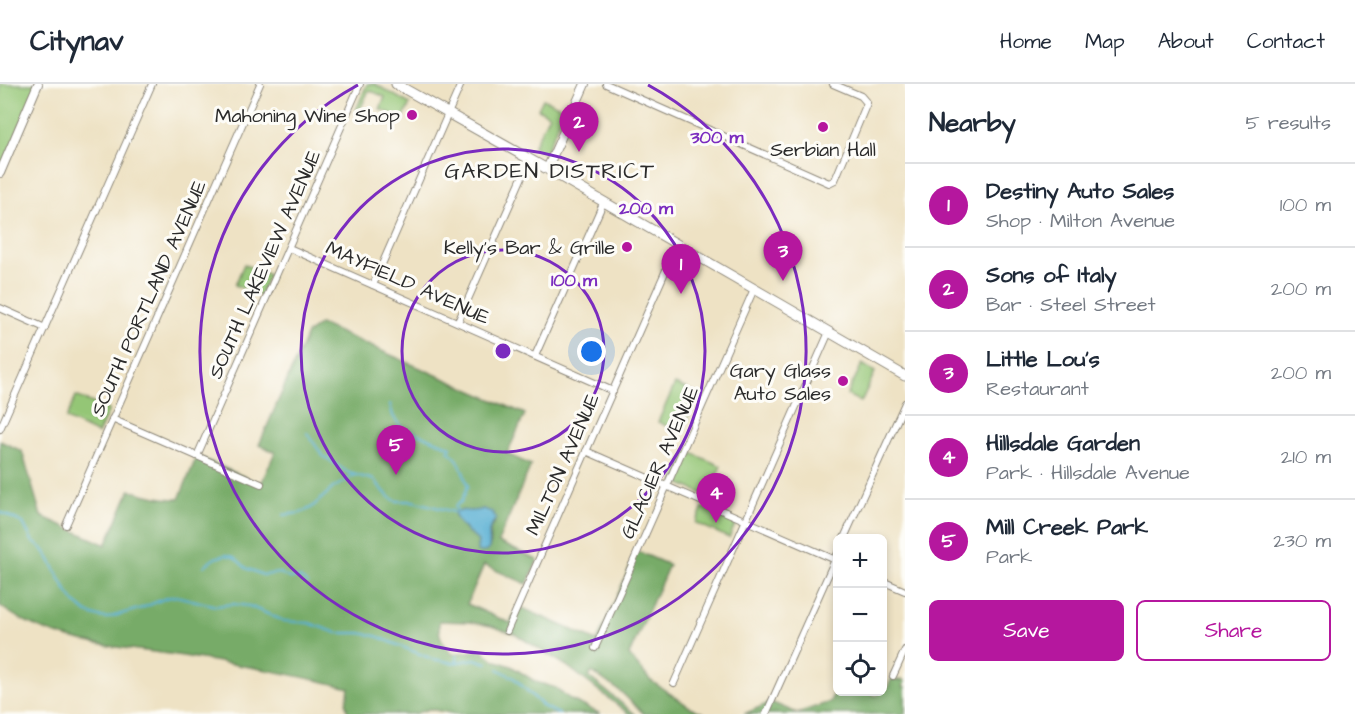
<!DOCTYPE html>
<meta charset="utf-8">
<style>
body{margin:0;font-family:"Architects Daughter",sans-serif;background:#f2f2f3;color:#1f2937}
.controls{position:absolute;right:18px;bottom:18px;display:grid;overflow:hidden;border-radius:9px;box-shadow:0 3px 9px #0003}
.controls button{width:54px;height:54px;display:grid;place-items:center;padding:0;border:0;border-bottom:2px solid #e0e1e3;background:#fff;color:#1f2937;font:30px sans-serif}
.you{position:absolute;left:592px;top:268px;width:21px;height:21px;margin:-15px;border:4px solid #fff;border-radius:50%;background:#1a73e8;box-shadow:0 0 0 9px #1a73e833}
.badge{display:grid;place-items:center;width:39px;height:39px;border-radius:50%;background:#b5179e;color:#fff;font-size:20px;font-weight:700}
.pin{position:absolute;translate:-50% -50px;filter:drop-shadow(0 2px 3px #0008)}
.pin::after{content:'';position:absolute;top:32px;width:21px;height:18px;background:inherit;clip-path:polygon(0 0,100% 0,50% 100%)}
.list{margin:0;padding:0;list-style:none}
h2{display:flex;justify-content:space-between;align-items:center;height:78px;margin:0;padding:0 24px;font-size:26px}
h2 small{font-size:20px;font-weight:400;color:#747a83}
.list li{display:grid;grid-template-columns:39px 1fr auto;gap:18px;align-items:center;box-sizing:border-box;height:84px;padding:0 24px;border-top:2px solid #e0e1e3}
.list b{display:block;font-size:22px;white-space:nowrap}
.list p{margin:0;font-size:20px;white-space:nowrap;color:#747a83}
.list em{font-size:20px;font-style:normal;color:#747a83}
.actions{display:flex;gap:12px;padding:18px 24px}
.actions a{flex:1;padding:14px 0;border:2px solid #b5179e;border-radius:9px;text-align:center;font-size:21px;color:#b5179e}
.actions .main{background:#b5179e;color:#fff}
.icon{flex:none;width:33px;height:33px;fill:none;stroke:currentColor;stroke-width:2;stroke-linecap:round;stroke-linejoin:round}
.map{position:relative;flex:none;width:905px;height:630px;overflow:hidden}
header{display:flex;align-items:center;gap:36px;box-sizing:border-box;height:84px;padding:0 30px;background:#fff;border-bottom:2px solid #e0e1e3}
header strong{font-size:28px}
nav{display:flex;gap:33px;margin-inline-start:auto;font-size:21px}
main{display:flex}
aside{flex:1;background:#fff}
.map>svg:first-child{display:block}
.green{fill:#94c676;stroke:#607850;stroke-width:1.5}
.forest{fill:#77ab67;stroke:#516b49;stroke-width:1.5;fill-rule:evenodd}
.water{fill:#56afd3;stroke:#406d7f;stroke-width:1.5}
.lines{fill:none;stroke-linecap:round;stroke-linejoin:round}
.stream{stroke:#56afd3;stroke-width:2}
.street-casing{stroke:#8c8678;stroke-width:8}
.secondary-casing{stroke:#8c8678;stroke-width:10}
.primary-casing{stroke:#8c8678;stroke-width:11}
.street{stroke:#fff;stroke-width:6}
.secondary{stroke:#fff;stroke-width:8}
.primary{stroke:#fff;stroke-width:9}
.ring{fill:none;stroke:#7b2cbf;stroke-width:3}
.poi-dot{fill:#b5179e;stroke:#fdfcf7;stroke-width:2}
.labels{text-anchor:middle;stroke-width:6;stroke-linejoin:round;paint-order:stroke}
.poi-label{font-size:20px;fill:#2b2b2b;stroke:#fdfcf7;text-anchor:end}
.street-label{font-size:20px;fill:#2b2b2b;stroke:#fdfcf7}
.quarter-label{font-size:22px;letter-spacing:1.5px;fill:#2b2b2b;stroke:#fdfcf7}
.centre{fill:#7b2cbf;stroke:#fdfcf7;stroke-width:3}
.ring-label{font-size:18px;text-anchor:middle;font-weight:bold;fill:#7b2cbf;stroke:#fdfcf7;stroke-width:6;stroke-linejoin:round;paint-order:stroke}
</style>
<header>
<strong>Citynav</strong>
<nav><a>Home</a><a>Map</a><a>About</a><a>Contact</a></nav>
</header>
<main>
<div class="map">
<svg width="905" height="630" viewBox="0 0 905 630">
<rect width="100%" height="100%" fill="#fdfcf7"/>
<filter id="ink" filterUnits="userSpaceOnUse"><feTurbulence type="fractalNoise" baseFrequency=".0167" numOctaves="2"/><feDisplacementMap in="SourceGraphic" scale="12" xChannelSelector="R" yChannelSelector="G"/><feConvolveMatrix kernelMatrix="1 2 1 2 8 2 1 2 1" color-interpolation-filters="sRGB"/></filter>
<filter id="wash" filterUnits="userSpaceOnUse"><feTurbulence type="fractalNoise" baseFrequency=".008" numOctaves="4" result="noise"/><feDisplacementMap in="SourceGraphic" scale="24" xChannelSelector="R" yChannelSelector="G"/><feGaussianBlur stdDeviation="1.35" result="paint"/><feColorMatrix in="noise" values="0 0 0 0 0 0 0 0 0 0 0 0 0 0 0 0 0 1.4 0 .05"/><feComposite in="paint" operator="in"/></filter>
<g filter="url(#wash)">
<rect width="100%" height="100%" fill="#eee2c4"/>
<g class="green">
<path d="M0 0H38L0 89Z"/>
<path d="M367 0H375L410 20 403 35 380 25 385 13 369 6 360 26H356Z"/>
<path d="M543 15 565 25 545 69 533 63 549 31 538 25Z"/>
<path d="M244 180 269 191 260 211 235 201Z"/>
<path d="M862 280 875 288 861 318 847 311Z"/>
<path d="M675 300 698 310 681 349 658 338Z"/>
<path d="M76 312 109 326 98 350 66 335Z"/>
<path d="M687 367 721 382 708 412 674 397Z"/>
<path d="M703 424 736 439 729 454 696 439Z"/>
</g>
<g class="forest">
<path d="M319 241 327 243 525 330 507 370 531 381 498 458 538 476 527 500 484 481 467 520 510 539 518 522 597 557 637 467 669 481 629 571 650 596 690 623 705 630H644L621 608 592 588 589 593 635 630H629L567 582 515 550 491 542 470 538 439 537C438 553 442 558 452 570L482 566 494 576 511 582 536 598 556 604 571 616 601 630H455L429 625 414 630H348L346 620 349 604C295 590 239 581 183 572 118 562 55 562 0 522V357L22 367 41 432 106 461 130 406C147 412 161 415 179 415L197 372 261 400 275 368 259 361 307 250ZM483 425 495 438 490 445 491 458 489 464H477L478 457 464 445 455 432 461 426 473 429Z"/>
<path d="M892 594 899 597 901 595 905 597 903 602 905 603V630H744L771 618 797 629 830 618 837 602 838 608H866L876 612 887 605Z"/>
</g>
<path class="water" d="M483 425 492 428 496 434C494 438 490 442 489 447 488 455 495 472 477 467L478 457C469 448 457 441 454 428 463 424 472 430 483 425Z"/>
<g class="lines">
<g class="stream">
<path d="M390 320 393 332 401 343 451 363 448 367C462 376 462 387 468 402L461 418 455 422 457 426"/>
<path d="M307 349 323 372 349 389 374 396 389 413 396 417H413L454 428"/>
<path d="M0 428 23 439 33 458 42 464 49 474 66 506 76 520 87 529 99 533 107 534 142 524 166 514 176 512 216 522 233 520 249 522 284 537 309 539 337 549H360L376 552 432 575 444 577 452 579 475 575 487 579"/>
<path d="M283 431 300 429 311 424 333 404 355 391"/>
<path d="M204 482 215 474 226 471 234 473 246 484 263 491 280 489 289 494H300L308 500"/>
<path d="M457 570V578"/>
<path d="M498 585 514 594 544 623 559 630"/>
</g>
</g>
</g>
<g filter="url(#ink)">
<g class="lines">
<defs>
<g id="street">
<path d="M606 0 829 99 835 96 867 19 861 12 833 0"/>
<path d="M289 164 613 307"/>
<path d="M373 201 461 0"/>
<path d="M0 224 45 244"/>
<path d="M458 238 530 75"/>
<path d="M535 272 604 117"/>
<path d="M112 335 261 400"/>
<path d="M0 345 152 0"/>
<path d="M586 367 838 477"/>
<path d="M197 372 360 0"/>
<path d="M66 441 260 0"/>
<path d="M844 454 905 319"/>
<path d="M882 497 905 507"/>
<path d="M507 547 677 161"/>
<path d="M595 564 754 205"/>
<path d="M893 592 905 566"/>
<path d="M674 599 829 248"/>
<path d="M766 630 838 469"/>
</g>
<g id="secondary">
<path d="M547 85 585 0"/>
<path d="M0 89 38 0"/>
</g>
<path id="primary" d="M396 0 547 85 905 292"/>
</defs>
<use href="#street" class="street-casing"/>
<use href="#secondary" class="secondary-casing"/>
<use href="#primary" class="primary-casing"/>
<use href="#street" class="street"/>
<use href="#secondary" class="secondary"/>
<use href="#primary" class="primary"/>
</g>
</g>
<g class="ring">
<circle cx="503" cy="267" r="101"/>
<circle cx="503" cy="267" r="202"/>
<path d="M648 1A303 303 0 1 1 358 1"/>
</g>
<g class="poi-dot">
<circle cx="412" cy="31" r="6"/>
<circle cx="823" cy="43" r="6"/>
<circle cx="627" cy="163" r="6"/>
<circle cx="843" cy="297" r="6"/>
</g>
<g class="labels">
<g class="poi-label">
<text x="400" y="38">Mahoning Wine Shop</text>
<text x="823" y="72" text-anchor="middle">Serbian Hall</text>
<text x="615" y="170">Kelly's Bar &amp; Grille</text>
<text x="831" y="293">Gary Glass<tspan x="831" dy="23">Auto Sales</tspan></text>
</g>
<g class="street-label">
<text transform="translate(264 180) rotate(-66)" y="7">SOUTH LAKEVIEW AVENUE</text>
<text transform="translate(408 198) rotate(24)" y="7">MAYFIELD AVENUE</text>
<text transform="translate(148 214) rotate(-66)" y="7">SOUTH PORTLAND AVENUE</text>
<text transform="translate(659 378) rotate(-66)" y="7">GLACIER AVENUE</text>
<text transform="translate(562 380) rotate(-66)" y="7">MILTON AVENUE</text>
</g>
<g class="quarter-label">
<text x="550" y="94">GARDEN DISTRICT</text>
</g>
</g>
<circle cx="503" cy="267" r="9" class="centre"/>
<g class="ring-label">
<text x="717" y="59">300 m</text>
<text x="646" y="130">200 m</text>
<text x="574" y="202">100 m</text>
</g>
</svg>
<div class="controls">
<button>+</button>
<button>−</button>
<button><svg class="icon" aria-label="locate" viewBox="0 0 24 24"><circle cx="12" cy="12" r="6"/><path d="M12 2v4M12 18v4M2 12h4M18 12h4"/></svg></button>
</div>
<div class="you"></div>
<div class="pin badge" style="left:681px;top:210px">1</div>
<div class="pin badge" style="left:579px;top:68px">2</div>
<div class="pin badge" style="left:783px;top:197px">3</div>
<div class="pin badge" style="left:716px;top:439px">4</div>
<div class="pin badge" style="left:396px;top:391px">5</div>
</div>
<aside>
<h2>Nearby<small>5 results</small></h2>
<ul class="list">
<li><span class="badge">1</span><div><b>Destiny Auto Sales</b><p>Shop · Milton Avenue</p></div><em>100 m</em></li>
<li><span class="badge">2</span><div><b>Sons of Italy</b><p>Bar · Steel Street</p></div><em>200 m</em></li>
<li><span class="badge">3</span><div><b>Little Lou's</b><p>Restaurant</p></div><em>200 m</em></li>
<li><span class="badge">4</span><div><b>Hillsdale Garden</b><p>Park · Hillsdale Avenue</p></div><em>210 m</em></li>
<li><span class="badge">5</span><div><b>Mill Creek Park</b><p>Park</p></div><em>230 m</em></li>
</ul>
<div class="actions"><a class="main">Save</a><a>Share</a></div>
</aside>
</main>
